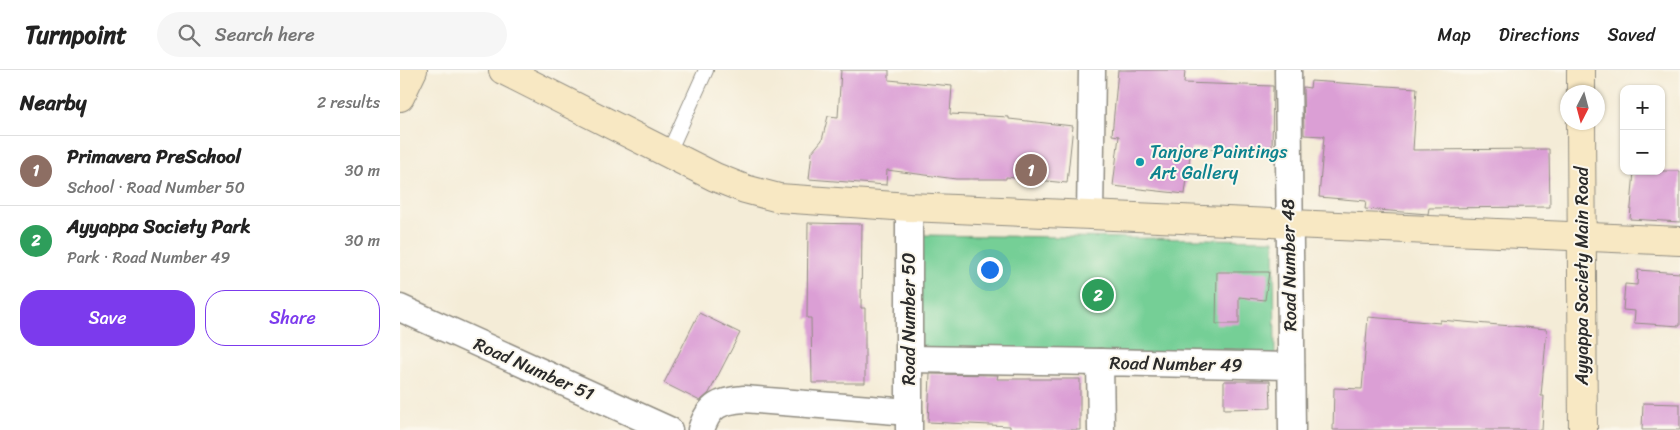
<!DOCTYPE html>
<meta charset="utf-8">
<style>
body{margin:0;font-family:Sriracha,sans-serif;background:#f6f6f6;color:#222}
.controls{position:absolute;right:15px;top:15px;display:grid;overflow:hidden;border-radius:10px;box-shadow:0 1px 4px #0004}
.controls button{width:45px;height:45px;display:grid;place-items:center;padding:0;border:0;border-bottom:1px solid #e0e0e0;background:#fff;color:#222;font:25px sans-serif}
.compass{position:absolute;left:1160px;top:15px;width:45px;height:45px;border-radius:50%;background:#fff;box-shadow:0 1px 4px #0004;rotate:186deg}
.you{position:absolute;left:589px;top:199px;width:18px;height:18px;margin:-12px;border:4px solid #fff;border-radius:50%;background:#1a73e8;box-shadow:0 0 0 8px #1a73e833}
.badge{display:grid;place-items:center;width:32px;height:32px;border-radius:50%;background:#7c3aed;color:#fff;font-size:16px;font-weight:700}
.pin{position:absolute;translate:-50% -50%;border:2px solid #fff;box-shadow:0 1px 5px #0006}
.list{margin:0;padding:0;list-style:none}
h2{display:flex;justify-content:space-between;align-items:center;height:65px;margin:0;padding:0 20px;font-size:21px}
h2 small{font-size:16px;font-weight:400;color:#767676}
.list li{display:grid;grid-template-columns:32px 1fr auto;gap:15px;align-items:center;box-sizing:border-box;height:70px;padding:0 20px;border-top:1px solid #e0e0e0}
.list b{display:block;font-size:19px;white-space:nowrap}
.list p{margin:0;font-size:16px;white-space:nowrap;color:#767676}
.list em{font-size:16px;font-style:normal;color:#767676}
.actions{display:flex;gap:10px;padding:15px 20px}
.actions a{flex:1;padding:11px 0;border:1px solid #7c3aed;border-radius:20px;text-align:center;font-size:18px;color:#7c3aed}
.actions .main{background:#7c3aed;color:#fff}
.icon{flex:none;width:28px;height:28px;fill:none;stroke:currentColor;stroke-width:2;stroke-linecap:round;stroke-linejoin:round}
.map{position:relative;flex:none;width:1280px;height:360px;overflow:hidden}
header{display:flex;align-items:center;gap:30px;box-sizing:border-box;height:70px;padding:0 25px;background:#fff;border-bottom:1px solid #e0e0e0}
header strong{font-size:24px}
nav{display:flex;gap:28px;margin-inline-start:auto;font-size:18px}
.search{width:350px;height:45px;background:#f6f6f6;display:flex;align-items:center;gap:12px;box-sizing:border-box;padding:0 18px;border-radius:28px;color:#767676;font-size:19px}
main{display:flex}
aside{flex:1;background:#fff}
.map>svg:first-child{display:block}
.green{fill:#74cf96;stroke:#507d60}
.building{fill:#db9fd5}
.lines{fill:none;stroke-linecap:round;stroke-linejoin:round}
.lane-casing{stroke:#908c81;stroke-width:16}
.street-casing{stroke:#908c81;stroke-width:29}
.secondary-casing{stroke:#908c81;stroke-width:30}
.lane{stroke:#fff;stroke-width:14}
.street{stroke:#fff;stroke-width:26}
.secondary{stroke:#f8e8c3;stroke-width:28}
.culture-dot{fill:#0f9aa8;stroke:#fbf7ec;stroke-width:2}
.labels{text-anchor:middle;stroke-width:4;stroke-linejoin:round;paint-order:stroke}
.culture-label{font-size:18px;fill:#0d838f;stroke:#fbf7ec;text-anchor:start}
.street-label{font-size:18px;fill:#2b2b2b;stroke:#fbf7ec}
</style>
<header>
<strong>Turnpoint</strong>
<div class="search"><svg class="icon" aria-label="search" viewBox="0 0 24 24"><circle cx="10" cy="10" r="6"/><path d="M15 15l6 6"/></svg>Search here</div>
<nav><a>Map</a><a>Directions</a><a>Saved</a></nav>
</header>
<main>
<aside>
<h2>Nearby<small>2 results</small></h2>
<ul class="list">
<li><span class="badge" style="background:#8d6e63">1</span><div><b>Primavera PreSchool</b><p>School · Road Number 50</p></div><em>30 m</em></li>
<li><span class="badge" style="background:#2e9e5b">2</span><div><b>Ayyappa Society Park</b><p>Park · Road Number 49</p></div><em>30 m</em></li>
</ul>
<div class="actions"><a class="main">Save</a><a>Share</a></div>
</aside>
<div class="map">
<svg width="1280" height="360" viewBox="0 0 1280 360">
<rect width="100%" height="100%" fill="#fbf7ec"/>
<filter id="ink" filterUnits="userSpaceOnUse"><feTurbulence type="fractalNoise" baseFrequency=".02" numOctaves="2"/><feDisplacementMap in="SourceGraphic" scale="10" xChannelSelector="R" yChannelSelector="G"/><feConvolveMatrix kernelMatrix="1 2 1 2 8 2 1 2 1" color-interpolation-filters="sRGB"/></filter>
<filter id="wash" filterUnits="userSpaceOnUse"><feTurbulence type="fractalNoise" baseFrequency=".0096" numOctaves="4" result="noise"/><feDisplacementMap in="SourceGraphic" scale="20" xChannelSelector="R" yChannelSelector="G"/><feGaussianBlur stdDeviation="1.12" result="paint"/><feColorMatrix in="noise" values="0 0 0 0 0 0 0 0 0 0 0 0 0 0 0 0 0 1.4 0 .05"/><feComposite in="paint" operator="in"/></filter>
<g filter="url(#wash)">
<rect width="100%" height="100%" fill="#f4ecd7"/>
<path class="green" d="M522 165 874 170 875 287 520 281Z"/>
<g id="blocks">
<g class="building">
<path d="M441 0H489V10L552 16 550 44 609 47V49L673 56 667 113 606 107V109H556L487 100 486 115 409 109 412 82 422 70 428 46 438 47Z"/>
<path d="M718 0H785L784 13 873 16 872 81 791 78 785 124 713 116 719 66 712 65Z"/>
<path d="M911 11 1017 18 1013 80 1149 79 1150 137 1029 138 1028 144 965 139 966 131 919 127 924 66 904 65 903 17 910 18Z"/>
<path d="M1234 101H1280V152L1230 149Z"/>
<path d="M408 153 462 154 461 238H465V313H412L411 248H407Z"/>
<path d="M1238 200 1280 203V256L1234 253 1235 241 1223 240 1225 214 1237 215Z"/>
<path d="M817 202H869L865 230 839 227V254H816Z"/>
<path d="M299 243 340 263 309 323 300 331 264 313Z"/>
<path d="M968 247 1040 253V250L1147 259 1141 326H1144L1142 360H933L934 318 962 319Z"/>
<path d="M530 304 598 305 597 309H680V360H610V356L528 352Z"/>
<path d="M824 311H870L871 338 824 339Z"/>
<path d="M1243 333 1280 334V360H1242Z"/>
</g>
</g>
</g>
<g filter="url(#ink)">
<use href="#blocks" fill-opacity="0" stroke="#908c81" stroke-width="1"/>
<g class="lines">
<defs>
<path id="lane" d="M268 84 306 0"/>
<g id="street">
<path d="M888 0 892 360"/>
<path d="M509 137V360"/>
<path d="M690 145 692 0"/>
<path d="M0 238 269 360"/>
<path d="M509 289 700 292"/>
<path d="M301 360C309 335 320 331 344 329L509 342"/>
<path d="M701 360 700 292 891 296"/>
</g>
<g id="secondary">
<path d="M103 0 315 107 345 119 379 128 509 137 1280 171"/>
<path d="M1181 0V22"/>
<path d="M0 27 13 0"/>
<path d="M1181 52 1183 360"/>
</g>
</defs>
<use href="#lane" class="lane-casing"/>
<use href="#street" class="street-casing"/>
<use href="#secondary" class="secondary-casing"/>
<use href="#lane" class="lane"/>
<use href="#street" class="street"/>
<use href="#secondary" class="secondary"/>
</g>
</g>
<circle class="culture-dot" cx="740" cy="92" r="5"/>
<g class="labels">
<g class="culture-label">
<text x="750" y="88">Tanjore Paintings<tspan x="750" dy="21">Art Gallery</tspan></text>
</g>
<g class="street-label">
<text transform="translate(889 195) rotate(-91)" y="6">Road Number 48</text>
<text transform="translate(1182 206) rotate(-90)" y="6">Ayyappa Society Main Road</text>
<text transform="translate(509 249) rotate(-90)" y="6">Road Number 50</text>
<text transform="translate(776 294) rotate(1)" y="6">Road Number 49</text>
<text transform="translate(134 299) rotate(24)" y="6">Road Number 51</text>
</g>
</g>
</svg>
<div class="controls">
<button>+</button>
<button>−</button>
</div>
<svg class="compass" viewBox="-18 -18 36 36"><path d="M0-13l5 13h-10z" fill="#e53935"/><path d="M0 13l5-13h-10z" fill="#767676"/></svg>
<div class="you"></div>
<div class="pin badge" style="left:631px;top:100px;background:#8d6e63">1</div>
<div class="pin badge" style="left:698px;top:225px;background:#2e9e5b">2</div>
</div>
</main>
